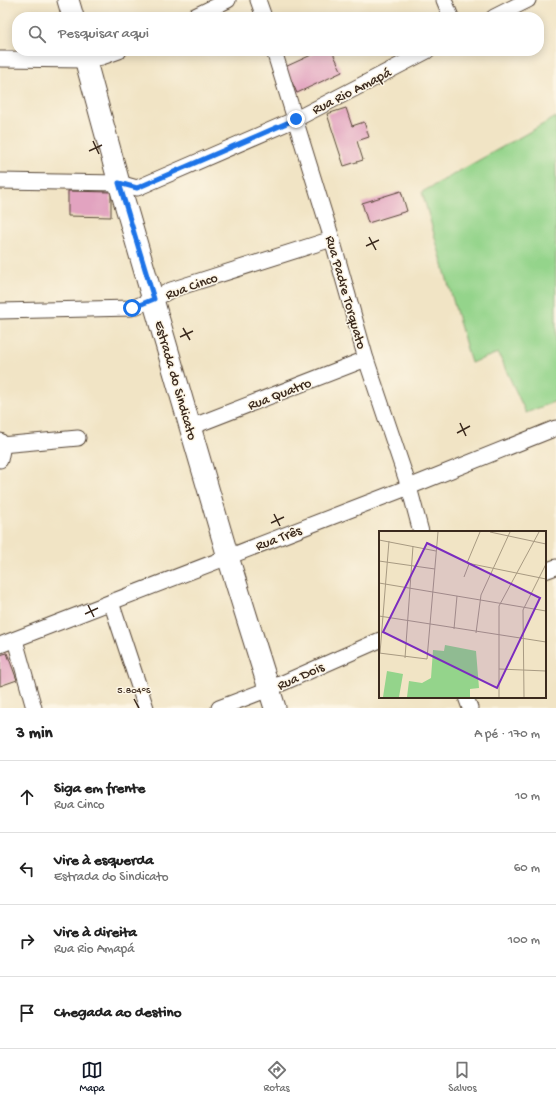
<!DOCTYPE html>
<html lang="pt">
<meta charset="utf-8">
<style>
body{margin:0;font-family:"Gochi Hand",sans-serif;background:#f2f2f2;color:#222}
.stop{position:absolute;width:12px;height:12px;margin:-9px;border:3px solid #1a73e8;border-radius:50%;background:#fff}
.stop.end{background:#1a73e8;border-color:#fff;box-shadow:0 1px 4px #0008}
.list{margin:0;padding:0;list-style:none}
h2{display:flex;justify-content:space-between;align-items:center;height:52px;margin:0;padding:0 16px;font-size:17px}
h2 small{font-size:13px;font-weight:400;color:#767676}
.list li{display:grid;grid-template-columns:26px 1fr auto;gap:12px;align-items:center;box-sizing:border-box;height:72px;padding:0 16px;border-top:1px solid #e0e0e0}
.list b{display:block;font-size:15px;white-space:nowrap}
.list p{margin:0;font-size:13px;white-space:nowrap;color:#767676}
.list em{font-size:13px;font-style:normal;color:#767676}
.icon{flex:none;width:22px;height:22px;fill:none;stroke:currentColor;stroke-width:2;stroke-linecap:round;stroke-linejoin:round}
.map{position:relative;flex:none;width:556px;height:708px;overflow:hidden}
.search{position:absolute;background:#fff;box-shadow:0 2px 10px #0003;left:12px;right:12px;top:12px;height:44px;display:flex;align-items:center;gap:10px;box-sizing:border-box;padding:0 14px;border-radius:16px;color:#767676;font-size:15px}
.sheet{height:340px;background:#fff}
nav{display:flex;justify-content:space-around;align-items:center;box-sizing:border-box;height:56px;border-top:1px solid #e0e0e0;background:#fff;font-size:11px;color:#767676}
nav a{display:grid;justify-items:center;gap:2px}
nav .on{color:#111827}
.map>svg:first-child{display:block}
.green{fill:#94d48b;stroke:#687f54}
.building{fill:#e2a3c0}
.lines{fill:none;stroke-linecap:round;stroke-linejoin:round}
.street-casing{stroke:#564637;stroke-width:17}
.secondary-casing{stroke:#564637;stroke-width:23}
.street{stroke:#fff;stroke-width:15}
.secondary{stroke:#fff;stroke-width:21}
.route{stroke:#1a73e8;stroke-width:5}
.ticks{fill:none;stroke:#3b2a1e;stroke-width:1.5}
.labels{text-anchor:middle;stroke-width:3;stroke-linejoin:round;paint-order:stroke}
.street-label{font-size:14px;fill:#3b2a1e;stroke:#fcf5e5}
.inset-road{fill:none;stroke:#a89a82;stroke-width:1}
.view{fill:#7b2cbf;fill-opacity:0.15;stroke:#7b2cbf;stroke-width:2}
.inset-edge{fill:none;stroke:#3b2a1e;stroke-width:2}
.ticks-label{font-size:10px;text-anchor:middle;fill:#3b2a1e;stroke:#fcf5e5;stroke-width:3;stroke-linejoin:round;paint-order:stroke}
</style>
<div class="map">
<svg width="556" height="708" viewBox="0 0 556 708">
<rect width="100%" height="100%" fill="#fcf5e5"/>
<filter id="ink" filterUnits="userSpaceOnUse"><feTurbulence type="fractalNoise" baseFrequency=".025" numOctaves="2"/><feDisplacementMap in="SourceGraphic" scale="8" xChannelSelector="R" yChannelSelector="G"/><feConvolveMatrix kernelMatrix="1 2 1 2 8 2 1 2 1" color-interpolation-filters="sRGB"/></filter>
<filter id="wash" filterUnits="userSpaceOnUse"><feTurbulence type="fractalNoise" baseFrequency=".012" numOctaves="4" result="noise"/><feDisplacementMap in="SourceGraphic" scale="16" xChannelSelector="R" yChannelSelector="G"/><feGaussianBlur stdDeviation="0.9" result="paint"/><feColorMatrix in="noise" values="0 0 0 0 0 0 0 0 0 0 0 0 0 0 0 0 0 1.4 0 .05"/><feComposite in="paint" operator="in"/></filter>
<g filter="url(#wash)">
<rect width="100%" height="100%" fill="#f1e4c5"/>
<path class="green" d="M556 117V401L526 413 498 353 471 363 422 192Z"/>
<g id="blocks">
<g class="building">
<path d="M320 51H332L342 72 297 93 285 67Z"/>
<path d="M346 108 352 126 364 122 369 137 357 141 363 160 344 166 327 114Z"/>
<path d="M68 191 111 192V217L68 216Z"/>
<path d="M401 191 407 211 368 223 362 203Z"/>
<path d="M7 653 17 680 0 686V655Z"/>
</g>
</g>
</g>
<g filter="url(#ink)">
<use href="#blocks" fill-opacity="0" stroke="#564637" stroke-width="1"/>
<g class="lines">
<defs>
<g id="street">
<path d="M258 0 264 17"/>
<path d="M444 0 451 17"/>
<path d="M193 17 228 0"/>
<path d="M494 17 528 0"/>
<path d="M274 51 332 239 366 359 409 487 421 532"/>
<path d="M0 59 85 60 102 57 119 51"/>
<path d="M0 181 119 183 137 188 296 119 427 51"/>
<path d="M0 311 132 308 154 299 171 290 332 239"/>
<path d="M191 427 366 359"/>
<path d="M0 441 2 450 0 460"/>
<path d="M1 445 78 438"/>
<path d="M545 571 556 567"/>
<path d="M111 602 146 708"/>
<path d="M15 640 34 708"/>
<path d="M0 645 409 487 556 428"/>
<path d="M466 697 470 708"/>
<path d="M219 708 269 689 380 640"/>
</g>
<g id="secondary">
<path d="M68 0 73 17"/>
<path d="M83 51 119 183 228 557 275 708"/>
</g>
</defs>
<use href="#street" class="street-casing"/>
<use href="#secondary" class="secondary-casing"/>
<use href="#street" class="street"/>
<use href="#secondary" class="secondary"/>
</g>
</g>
<g class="lines" filter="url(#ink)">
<path class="route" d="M132 308 154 299 119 183 137 188 296 119"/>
</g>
<path class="ticks" d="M93 141 99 154M89 151 102 145M369 237 376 250M366 246 379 240M183 328 190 340M180 337 193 331M460 423 466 436M457 433 470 426M274 514 280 526M271 523 284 517M88 605 94 617M85 614 98 608M134 699 139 708"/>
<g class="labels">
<g class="street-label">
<text transform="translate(351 90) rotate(-27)" y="5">Rua Rio Amapá</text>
<text transform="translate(191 285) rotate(-20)" y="5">Rua Cinco</text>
<text transform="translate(347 292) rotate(74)" y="5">Rua Padre Torquato</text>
<text transform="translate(177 380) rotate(74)" y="5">Estrada do Sindicato</text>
<text transform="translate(279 393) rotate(-21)" y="5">Rua Quatro</text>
<text transform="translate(278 537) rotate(-21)" y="5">Rua Três</text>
<text transform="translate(300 675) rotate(-24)" y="5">Rua Dois</text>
</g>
</g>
<g transform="translate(379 531)">
<rect width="167" height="167" fill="#f1e4c5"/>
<path d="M66 114 97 120 100 157 91 158V166H28L30 150 43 152 52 147 54 119 65 120ZM8 140 24 143 20 166H4Z" fill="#94d48b"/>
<path class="inset-road" d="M101 1 88 32 167 48M111 1 167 13M0 9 57 20M0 30 56 38M85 46 90 33M0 52 167 80M0 85 167 111M75 98 78 65M97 102 102 64 131 1M0 122 48 128 59 1M1 122 10 10M26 127 34 15M120 138 167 140M120 166V75L160 1M145 166 144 79 167 33"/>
<path class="view" d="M48 12 161 67 118 157 4 101Z"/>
<rect width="167" height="167" class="inset-edge"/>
</g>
<g class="ticks-label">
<text x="134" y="693">5.804°S</text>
</g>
</svg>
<div class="stop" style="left:132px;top:308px"></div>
<div class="stop end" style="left:296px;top:119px"></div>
<div class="search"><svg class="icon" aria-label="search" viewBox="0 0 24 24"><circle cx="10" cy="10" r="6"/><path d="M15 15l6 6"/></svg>Pesquisar aqui</div>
</div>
<section class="sheet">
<h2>3 min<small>A pé · 170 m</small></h2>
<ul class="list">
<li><svg class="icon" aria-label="ahead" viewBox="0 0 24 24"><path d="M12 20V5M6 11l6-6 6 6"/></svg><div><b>Siga em frente</b><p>Rua Cinco</p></div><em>10 m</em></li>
<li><svg class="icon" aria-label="left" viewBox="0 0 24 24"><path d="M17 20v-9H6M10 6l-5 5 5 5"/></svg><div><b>Vire à esquerda</b><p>Estrada do Sindicato</p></div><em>60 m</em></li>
<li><svg class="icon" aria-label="right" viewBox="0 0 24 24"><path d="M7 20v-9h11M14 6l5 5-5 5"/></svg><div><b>Vire à direita</b><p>Rua Rio Amapá</p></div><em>100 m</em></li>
<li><svg class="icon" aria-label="arrive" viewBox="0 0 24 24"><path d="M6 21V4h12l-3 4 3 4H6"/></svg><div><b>Chegada ao destino</b></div></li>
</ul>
</section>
<nav>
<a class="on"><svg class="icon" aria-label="map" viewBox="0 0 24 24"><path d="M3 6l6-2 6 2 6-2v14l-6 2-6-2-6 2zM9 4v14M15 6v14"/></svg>Mapa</a>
<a><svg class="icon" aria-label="directions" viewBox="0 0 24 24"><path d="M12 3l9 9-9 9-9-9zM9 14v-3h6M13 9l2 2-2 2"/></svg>Rotas</a>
<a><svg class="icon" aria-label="saved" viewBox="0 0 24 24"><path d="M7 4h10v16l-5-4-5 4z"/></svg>Salvos</a>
</nav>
